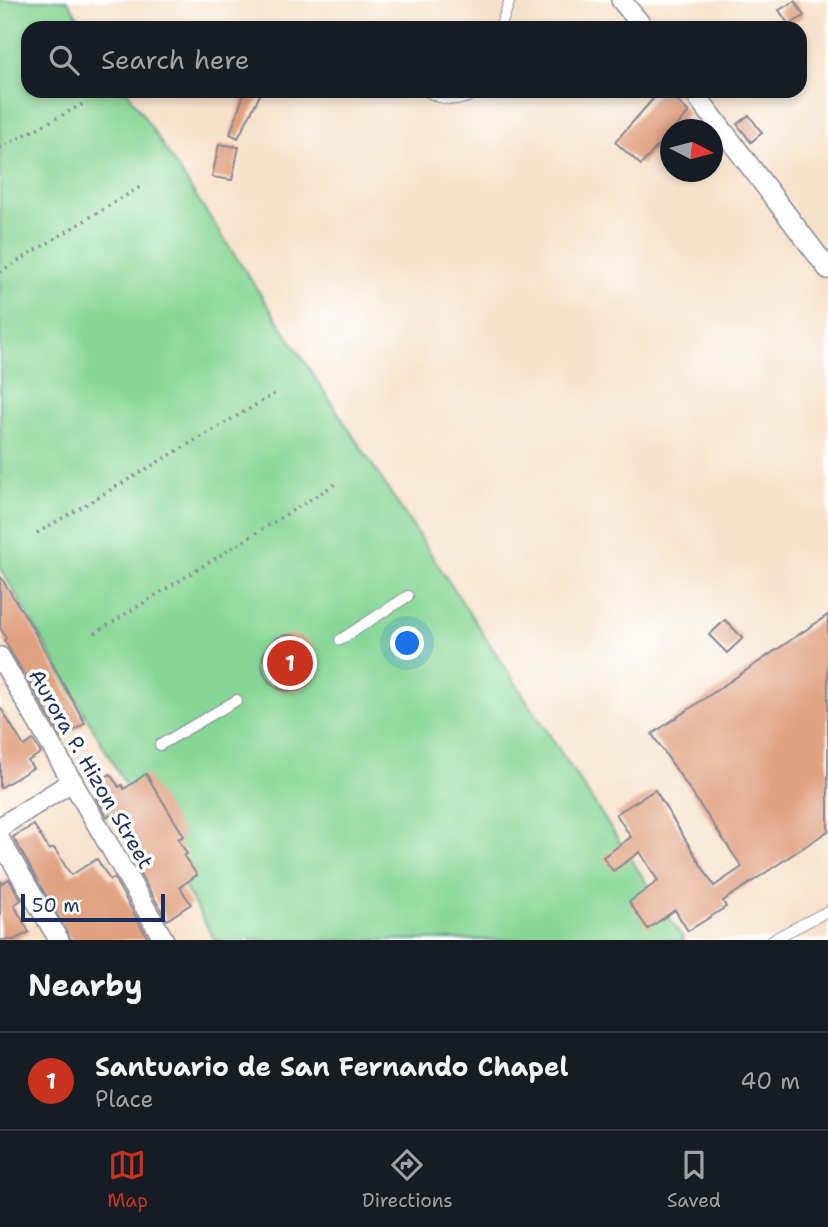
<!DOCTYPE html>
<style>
body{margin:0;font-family:"Shantell Sans",sans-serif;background:#242831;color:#f1f3f6}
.compass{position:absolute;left:660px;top:119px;width:63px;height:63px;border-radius:50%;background:#171b24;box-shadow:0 4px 10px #0003;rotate:96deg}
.scale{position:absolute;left:21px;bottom:18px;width:144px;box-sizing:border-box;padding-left:7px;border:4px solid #1b2f5e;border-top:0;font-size:19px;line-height:24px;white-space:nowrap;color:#1b2f5e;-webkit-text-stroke:5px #fff;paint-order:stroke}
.you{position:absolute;left:408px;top:644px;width:24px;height:24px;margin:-18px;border:5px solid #fff;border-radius:50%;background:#1a73e8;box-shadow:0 0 0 10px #1a73e833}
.badge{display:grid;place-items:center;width:46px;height:46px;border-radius:50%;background:#c8321e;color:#fff;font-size:23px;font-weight:700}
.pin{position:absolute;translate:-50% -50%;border:4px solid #fff;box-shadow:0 2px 7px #0006}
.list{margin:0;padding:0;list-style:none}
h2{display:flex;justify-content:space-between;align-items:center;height:91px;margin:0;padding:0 28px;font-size:30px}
h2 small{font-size:23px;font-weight:400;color:#9ea1a6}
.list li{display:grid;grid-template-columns:46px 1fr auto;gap:21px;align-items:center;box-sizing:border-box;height:98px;padding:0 28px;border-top:2px solid #363941}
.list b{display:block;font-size:26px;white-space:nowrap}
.list p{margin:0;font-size:23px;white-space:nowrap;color:#9ea1a6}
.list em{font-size:23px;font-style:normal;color:#9ea1a6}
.icon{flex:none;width:38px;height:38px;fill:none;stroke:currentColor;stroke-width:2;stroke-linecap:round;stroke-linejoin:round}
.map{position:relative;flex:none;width:828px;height:940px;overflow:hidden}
.search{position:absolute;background:#171b24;box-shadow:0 4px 10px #0003;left:21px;right:21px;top:21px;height:77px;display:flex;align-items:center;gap:18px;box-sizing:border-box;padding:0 24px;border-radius:21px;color:#9ea1a6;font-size:26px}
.sheet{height:189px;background:#171b24}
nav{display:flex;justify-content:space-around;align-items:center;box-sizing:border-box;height:98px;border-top:2px solid #363941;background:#171b24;font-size:19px;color:#9ea1a6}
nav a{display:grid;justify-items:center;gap:4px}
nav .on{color:#c8321e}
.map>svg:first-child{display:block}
.green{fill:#87d695;stroke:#51827a;stroke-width:2}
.building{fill:#e0a180}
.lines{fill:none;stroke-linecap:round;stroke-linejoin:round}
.service-casing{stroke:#888894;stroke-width:12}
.minor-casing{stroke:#888894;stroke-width:22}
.path{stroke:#888894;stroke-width:3.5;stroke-dasharray:2 5;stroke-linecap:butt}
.service{stroke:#fff;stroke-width:10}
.minor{stroke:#fff;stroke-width:19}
.labels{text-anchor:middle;stroke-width:7;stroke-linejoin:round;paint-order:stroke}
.street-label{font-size:21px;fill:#1b2f5e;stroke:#fff}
</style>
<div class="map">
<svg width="828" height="940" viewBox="0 0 828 940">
<rect width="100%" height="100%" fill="#fff"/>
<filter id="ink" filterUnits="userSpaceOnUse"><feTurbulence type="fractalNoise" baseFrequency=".0143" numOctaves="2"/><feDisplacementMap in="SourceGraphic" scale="14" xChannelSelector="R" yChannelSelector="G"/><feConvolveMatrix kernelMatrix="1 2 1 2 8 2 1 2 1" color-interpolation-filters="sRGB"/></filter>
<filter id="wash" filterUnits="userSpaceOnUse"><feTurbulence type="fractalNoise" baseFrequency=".00686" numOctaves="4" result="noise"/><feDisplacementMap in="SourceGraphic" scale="28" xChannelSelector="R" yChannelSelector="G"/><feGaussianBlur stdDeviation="1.57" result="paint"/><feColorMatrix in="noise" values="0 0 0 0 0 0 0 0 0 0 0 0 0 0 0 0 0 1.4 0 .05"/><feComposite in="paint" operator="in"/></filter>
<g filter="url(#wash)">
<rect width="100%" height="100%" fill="#f6e2ca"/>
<path class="green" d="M0 0H67L85 28H28V91H127L684 940H215L0 567Z"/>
<g id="blocks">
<g class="building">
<path d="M795 1 804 16 789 25 779 10Z"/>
<path d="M245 91H262L238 138 230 134Z"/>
<path d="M660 91H666L689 112 673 130H670V132L641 165 615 142Z"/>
<path d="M749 115 762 133 751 142 737 124Z"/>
<path d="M219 144 239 147 232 180 212 177Z"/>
<path d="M0 576 29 622 85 723 62 739 4 640 6 638 0 628Z"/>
<path d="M828 615V831L723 901 726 907 688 931 675 910 648 929 629 902 658 881 640 852 613 871 603 857 631 837 616 814 655 790 714 886 742 867 652 734Z"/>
<path d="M725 620 743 638 727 653 709 635Z"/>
<circle cx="290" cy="663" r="28"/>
<path d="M0 707 24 746 33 740 41 753 28 761 33 768 0 788Z"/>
<path d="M110 774 119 787 122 785 124 789 146 774 184 836 178 839 187 854 184 856 197 875 180 887 191 904 167 920 134 864 140 860 111 815 107 817 96 798 104 792 97 782Z"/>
<path d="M34 825 49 850 54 848 71 875 97 859 110 880 114 878 149 940H71L13 837Z"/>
<path d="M9 879 21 900 14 905 29 932 14 940H0V880L2 883Z"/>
</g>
</g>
</g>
<g filter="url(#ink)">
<use href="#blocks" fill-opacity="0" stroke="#888894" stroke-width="2"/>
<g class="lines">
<defs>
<g id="service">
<path d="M500 28 510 0"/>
<path d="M427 91C441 100 464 104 476 91"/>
<path d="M340 640 408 596"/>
<path d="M160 745 237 700"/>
<path d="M772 940 828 911"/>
</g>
<g id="minor">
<path d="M621 0 644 28"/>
<path d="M693 91 828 269"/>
<path d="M0 657 164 940"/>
<path d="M0 827 73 781"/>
<path d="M0 840 59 940"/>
</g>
</defs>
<use href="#service" class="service-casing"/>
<use href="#minor" class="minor-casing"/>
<g class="path">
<path d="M0 148 85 103"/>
<path d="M0 272 140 187"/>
<path d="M37 533 276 393"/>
<path d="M95 633 335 484"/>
</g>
<use href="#service" class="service"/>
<use href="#minor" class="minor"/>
</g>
</g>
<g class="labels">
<g class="street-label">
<text transform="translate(91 769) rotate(60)" y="7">Aurora P. Hizon Street</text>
</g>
</g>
</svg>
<svg class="compass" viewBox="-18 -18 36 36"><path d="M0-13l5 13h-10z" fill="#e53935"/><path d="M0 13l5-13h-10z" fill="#9ea1a6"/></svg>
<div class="scale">50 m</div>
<div class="you"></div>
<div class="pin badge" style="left:290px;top:663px">1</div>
<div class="search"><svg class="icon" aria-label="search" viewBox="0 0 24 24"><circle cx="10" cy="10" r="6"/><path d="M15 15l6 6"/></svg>Search here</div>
</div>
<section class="sheet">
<h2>Nearby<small></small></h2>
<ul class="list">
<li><span class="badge">1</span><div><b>Santuario de San Fernando Chapel</b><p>Place</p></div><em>40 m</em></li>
</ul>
</section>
<nav>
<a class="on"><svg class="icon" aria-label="map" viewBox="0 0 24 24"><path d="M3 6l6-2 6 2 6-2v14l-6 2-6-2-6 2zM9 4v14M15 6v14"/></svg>Map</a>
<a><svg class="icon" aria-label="directions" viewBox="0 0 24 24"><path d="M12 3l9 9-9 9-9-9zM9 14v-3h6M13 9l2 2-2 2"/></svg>Directions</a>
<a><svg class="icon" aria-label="saved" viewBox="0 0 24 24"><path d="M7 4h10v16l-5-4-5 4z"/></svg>Saved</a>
</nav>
